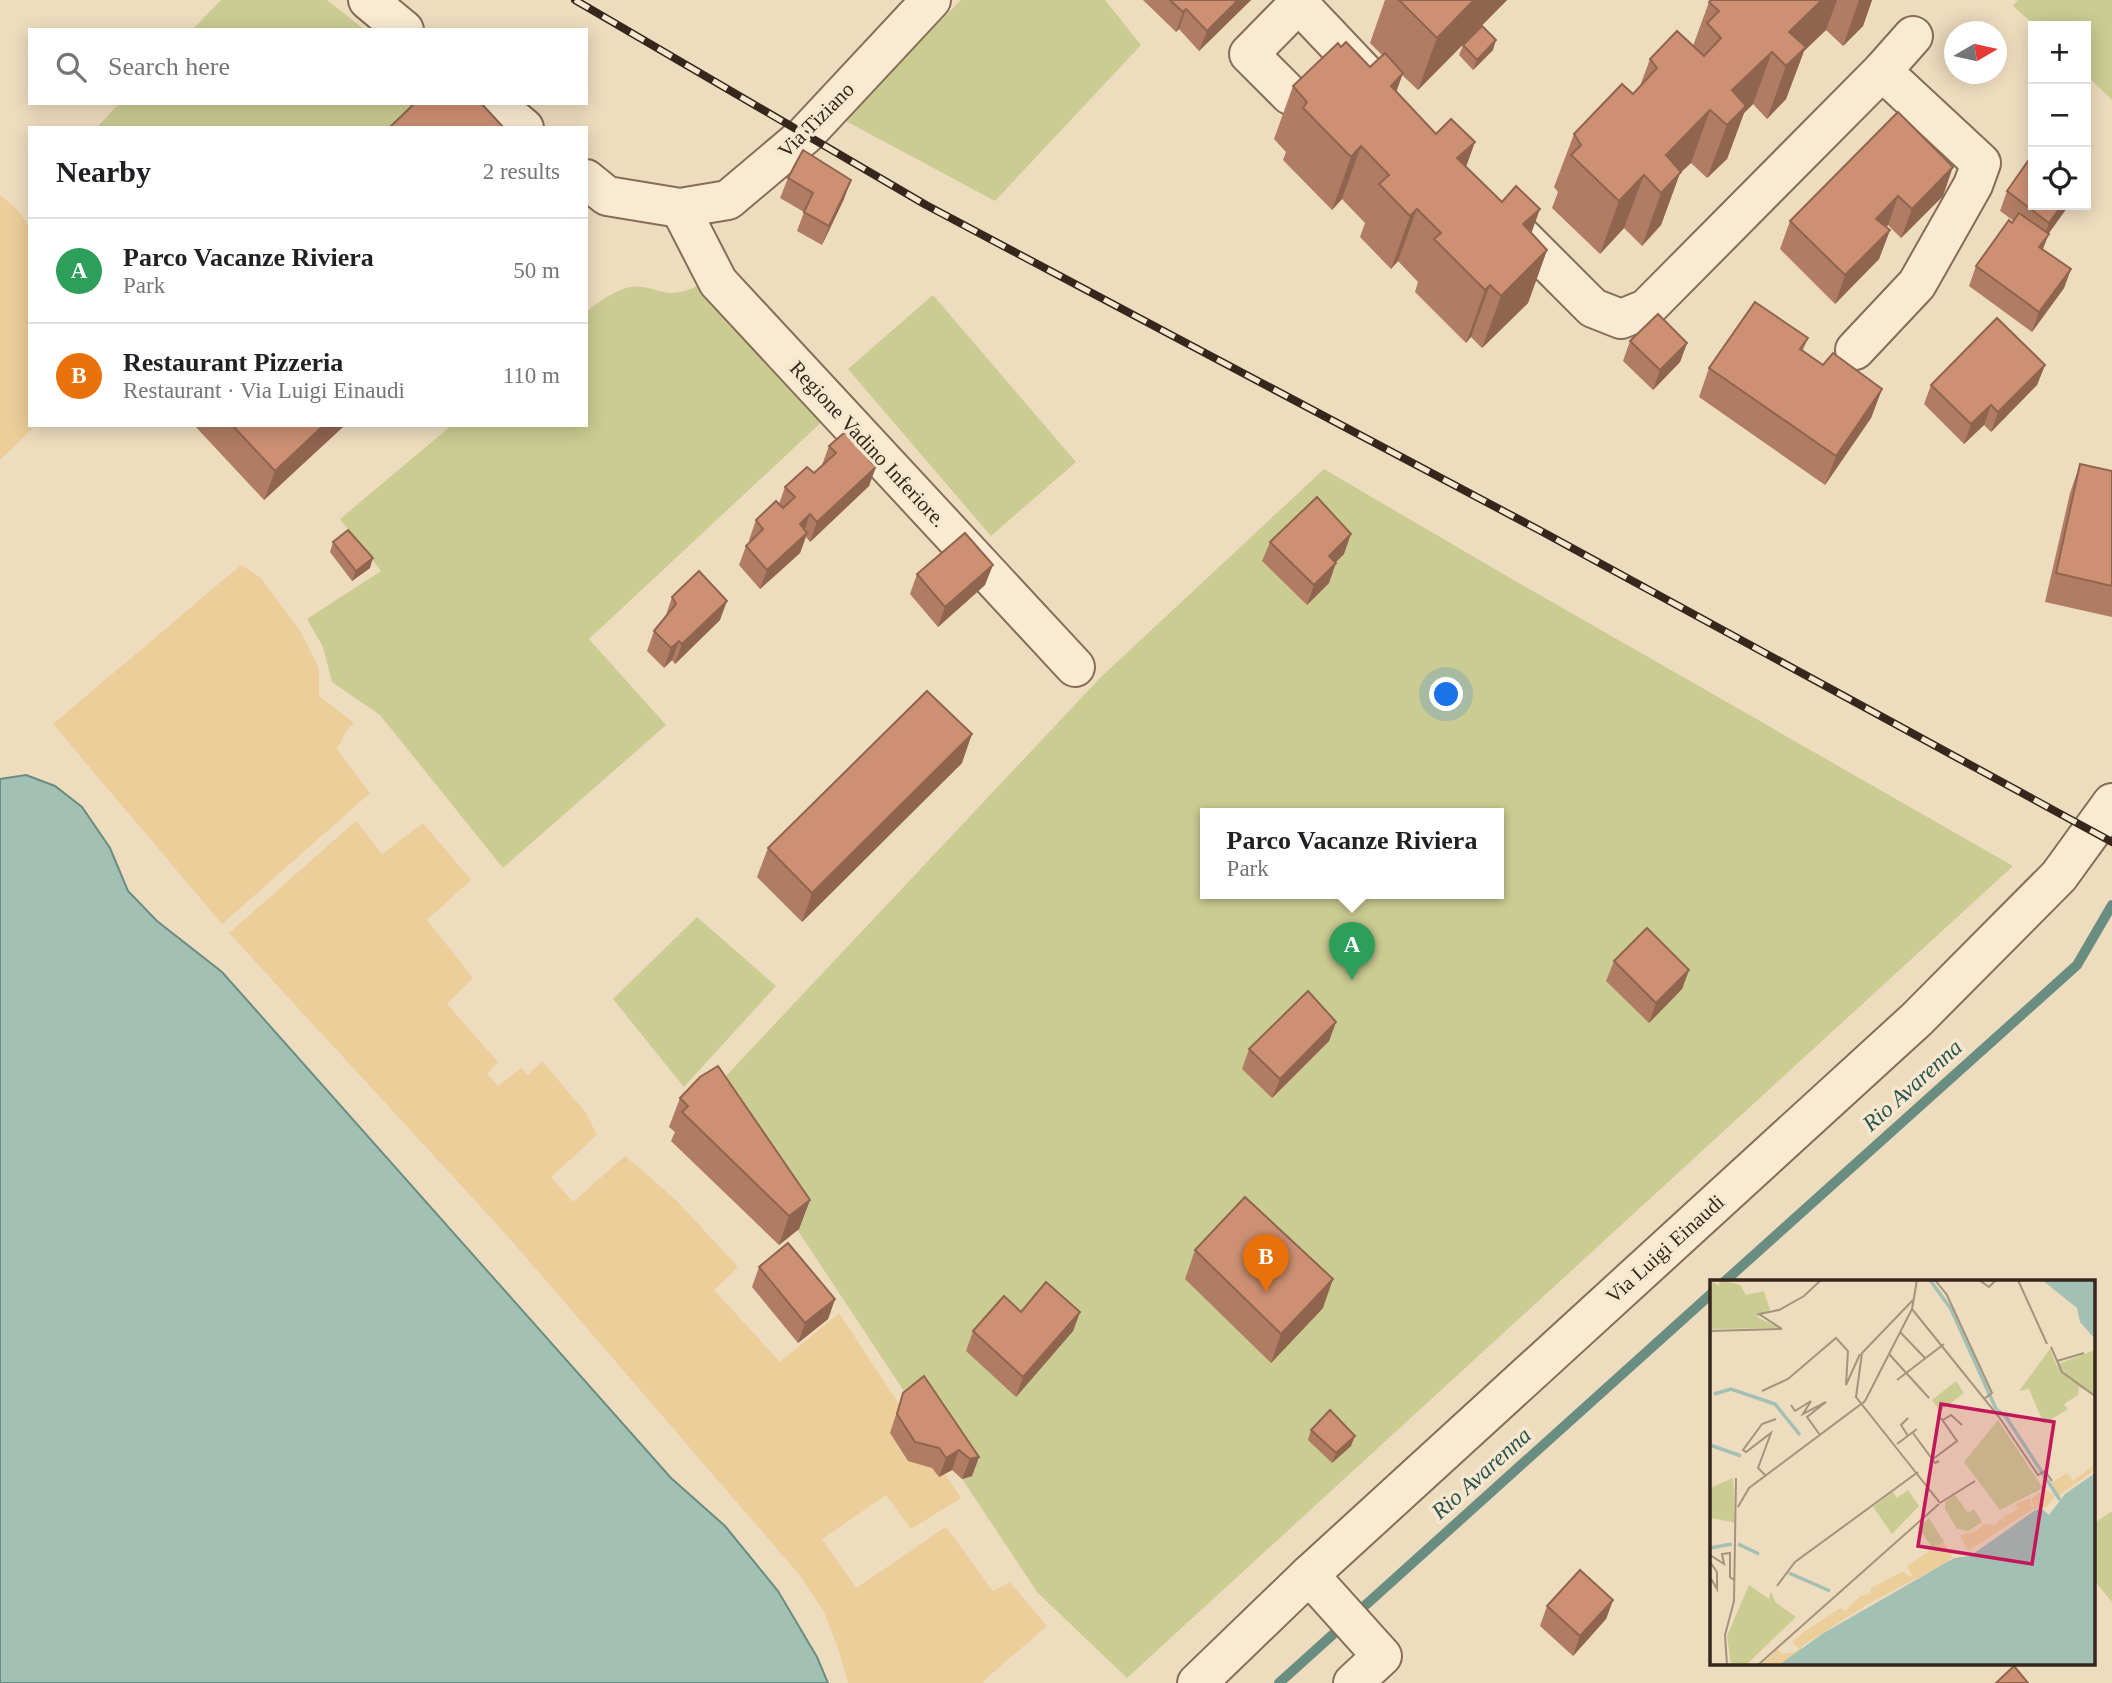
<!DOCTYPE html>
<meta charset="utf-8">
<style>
body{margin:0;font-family:"Times New Roman",serif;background:#f6f6f6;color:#202124}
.controls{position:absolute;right:21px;top:21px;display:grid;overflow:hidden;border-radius:0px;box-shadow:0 4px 18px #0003}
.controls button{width:63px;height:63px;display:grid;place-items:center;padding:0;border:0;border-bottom:2px solid #e0e0e0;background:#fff;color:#202124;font:35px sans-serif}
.compass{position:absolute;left:1944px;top:21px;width:63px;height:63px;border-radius:50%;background:#fff;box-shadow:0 4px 18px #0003;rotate:81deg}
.you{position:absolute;left:1447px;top:695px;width:24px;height:24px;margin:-18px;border:5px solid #fff;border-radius:50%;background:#1a73e8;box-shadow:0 0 0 10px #1a73e833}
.badge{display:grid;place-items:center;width:46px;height:46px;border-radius:50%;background:#972631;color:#fff;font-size:23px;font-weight:700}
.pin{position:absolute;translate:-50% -58px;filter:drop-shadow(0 2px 4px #0008)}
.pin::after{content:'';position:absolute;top:37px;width:24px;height:21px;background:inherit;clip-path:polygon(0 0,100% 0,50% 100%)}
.popup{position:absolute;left:1200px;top:808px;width:304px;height:91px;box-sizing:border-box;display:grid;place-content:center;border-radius:0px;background:#fff;filter:drop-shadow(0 2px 5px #0005);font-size:23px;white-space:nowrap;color:#757577}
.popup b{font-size:26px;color:#202124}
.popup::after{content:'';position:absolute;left:50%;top:100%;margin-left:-14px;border:14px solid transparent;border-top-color:#fff}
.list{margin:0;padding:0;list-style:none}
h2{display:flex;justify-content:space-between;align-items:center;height:91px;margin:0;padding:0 28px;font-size:30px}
h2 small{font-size:23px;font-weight:400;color:#757577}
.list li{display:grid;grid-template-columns:46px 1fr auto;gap:21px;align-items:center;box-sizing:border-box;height:105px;padding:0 28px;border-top:2px solid #e0e0e0}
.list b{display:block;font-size:26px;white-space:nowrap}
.list p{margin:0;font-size:23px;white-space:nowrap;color:#757577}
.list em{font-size:23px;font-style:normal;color:#757577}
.icon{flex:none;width:38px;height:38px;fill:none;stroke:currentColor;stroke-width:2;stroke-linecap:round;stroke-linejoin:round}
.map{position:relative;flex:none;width:2112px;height:1683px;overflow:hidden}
.search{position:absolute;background:#fff;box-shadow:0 4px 18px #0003;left:28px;top:28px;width:560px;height:77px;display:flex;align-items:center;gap:18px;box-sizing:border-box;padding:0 24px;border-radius:0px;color:#757577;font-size:26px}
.panel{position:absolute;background:#fff;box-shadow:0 4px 18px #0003;left:28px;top:126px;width:560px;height:301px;border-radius:0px}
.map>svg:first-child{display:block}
.green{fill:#cbcc92;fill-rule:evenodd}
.sand{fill:#ebce9a}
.water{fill:#a2c0b4;stroke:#698d81;stroke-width:2}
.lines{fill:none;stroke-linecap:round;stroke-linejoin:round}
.stream{stroke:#698d81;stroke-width:10}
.minor-casing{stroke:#876c57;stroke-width:42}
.minor{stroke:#f9ead1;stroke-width:38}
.rail-casing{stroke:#36261c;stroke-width:8}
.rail{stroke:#f6e7ce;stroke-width:5;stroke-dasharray:16;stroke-linecap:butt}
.wall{fill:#b07c63}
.shaded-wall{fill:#906550}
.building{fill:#cd9073;stroke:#906550;stroke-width:2}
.labels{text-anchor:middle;stroke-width:7;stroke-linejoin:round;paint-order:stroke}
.street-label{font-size:21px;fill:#36261c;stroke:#f6e7ce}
.water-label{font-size:23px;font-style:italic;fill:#2b564f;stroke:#f6e7ce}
.inset-river{fill:none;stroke:#a2c0b4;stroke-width:3.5}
.inset-road{fill:none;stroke:#a4937d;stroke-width:2}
.view{fill:#c2185b;fill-opacity:0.15;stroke:#c2185b;stroke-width:3.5}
.inset-edge{fill:none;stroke:#36261c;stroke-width:3.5}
</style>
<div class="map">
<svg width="2112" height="1683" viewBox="0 0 2112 1683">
<rect width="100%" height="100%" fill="#eedcbe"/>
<g class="green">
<path d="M221 0H327L365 30H192Z"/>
<path d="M961 0H1105L1141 45 995 201 844 120Z"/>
<path d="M2018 0H2112V100L2086 75V26H2035L2013 6Z"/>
<path d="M120 103H420L393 128H96Z"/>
<path d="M700 285 827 417 589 639 666 725 503 868 380 715 332 682 323 647 307 619 381 571 340 519 452 425H586V312C598 302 614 291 630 287 641 285 652 289 663 292 676 295 688 290 700 285Z"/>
<path d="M933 295 1076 462 991 536 848 369Z"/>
<path d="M1324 469 1510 578 2013 866 1127 1678 1037 1592 708 1095 1101 677ZM1205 814H1499V894H1205Z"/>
<path d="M697 917 776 986 684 1087 613 999Z"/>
<path d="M2112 1511V1602L2093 1579V1524Z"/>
</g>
<g class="sand">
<path d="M0 195 17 209 30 228V425H36L0 460Z"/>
<path d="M241 565 261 578 300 631 319 668V696L354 723 347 730 337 749 370 793 222 924 53 724Z"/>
<path d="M356 821 382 854 423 823 471 880 427 920 473 978 447 1004 498 1062 487 1074 498 1086 521 1068 528 1075 542 1061 586 1113 597 1135 551 1177 573 1202 625 1156 677 1201 738 1267 714 1290 780 1362 839 1313 961 1498 911 1529 886 1495 822 1539 856 1588 946 1527 993 1591 1010 1582 1047 1626 983 1681 984 1683H848L838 1648 824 1612 802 1578 504 1232 229 933Z"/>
</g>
<path class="water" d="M26 775 55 786 82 807 110 848 128 891 157 921 222 972 671 1478 725 1526 778 1591 817 1657 828 1683H0V779Z"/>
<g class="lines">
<g class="stream">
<path d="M1724 1282 2077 965 2112 905"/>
<path d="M1279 1683 1711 1294"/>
</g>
<defs>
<g id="minor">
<path d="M368 0 404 30"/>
<path d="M1299 4 1372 81"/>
<path d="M1290 95 1249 54 1302 0"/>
<path d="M494 103 524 128"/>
<path d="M586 179 607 196 680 208 728 200 805 135 931 0"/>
<path d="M680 208 718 282 1075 667"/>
<path d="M1508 223 1593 308 1621 319 1646 309 1882 71 1913 36"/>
<path d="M1855 350 1917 284 1973 185 1981 163 1882 71"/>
<path d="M1197 1683 1309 1575"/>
<path d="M1353 1683 1382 1656 1309 1575 1917 1019 2059 876 2112 803"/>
</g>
</defs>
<use href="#minor" class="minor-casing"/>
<use href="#minor" class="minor"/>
<defs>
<path id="rail" d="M575 0 926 205 1539 530 2112 842"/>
</defs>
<use href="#rail" class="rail-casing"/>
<use href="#rail" class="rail"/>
</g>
<g class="wall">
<path d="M1143 0H1251L1199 51 1179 29 1176 32Z"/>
<path d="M1385 0H1507L1418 90 1402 75 1396 92 1466 167 1547 250 1528 303 1482 348 1471 337 1466 343 1415 292 1418 282 1398 261 1391 269 1360 237 1365 223 1342 199 1332 210 1283 160 1286 152 1274 139 1293 86 1341 47 1370 67 1383 56 1370 43Z"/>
<path d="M1711 0H1872L1863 26 1843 46 1826 30 1804 51 1786 99 1767 119 1753 104 1744 113 1727 159 1707 178 1691 163 1680 173 1661 225 1642 246 1624 228 1600 254 1552 208 1558 192 1554 187 1574 134 1633 94 1640 86 1650 59 1693 46 1709 2Z"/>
<path d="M1463 45 1493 50 1473 70 1459 55Z"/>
<path d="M1898 112 1943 196 1901 238 1888 225 1886 227 1890 230 1879 259 1835 304 1780 249 1790 221Z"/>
<path d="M788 178 844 199 822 245 797 231 804 212 780 198Z"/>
<path d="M2007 191 2033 205H2069L2048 234 2043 249 2071 269 2064 288 2032 332 1969 286 1976 266 2014 221 2000 211Z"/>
<path d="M1808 338 1803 350 1823 365 1882 389 1871 418 1825 485 1699 397 1709 368Z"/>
<path d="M1630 341 1687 343 1680 362 1653 390 1623 361Z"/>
<path d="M2045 365 2037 385 1991 432 1984 425 1964 444 1924 404 1931 385Z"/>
<path d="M194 425H345L264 500Z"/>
<path d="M829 446 873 463 869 486 810 542 806 537 800 553 760 589 739 565 746 546 750 542 749 540 756 520 779 504 785 487 814 473 822 465Z"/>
<path d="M2080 464 2112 471V617L2045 602 2070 493Z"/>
<path d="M333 542 370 568 352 581 330 552Z"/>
<path d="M1270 542 1344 554 1335 562 1329 583 1307 605 1262 561Z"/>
<path d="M917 574 985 585 938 627 910 594Z"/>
<path d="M672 597 720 620 675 664 672 660 664 668 647 651 654 631 665 618Z"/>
<path d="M962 763 802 922 757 877 768 848Z"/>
<path d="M1614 961 1689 970 1682 989 1649 1023 1606 981Z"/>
<path d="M1336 1022 1329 1041 1272 1098 1242 1069 1249 1049Z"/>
<path d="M680 1098 810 1200 799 1229 779 1245 671 1141 675 1132 669 1127Z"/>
<path d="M1195 1250 1323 1308 1271 1363 1185 1279Z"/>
<path d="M759 1267 835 1299 828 1319 798 1343 752 1287Z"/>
<path d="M1021 1312H1080L1073 1331 1016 1397 966 1351 973 1331Z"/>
<path d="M903 1393 979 1457 972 1476 962 1479 952 1470 939 1477 932 1468 908 1461 890 1433Z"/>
<path d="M1311 1430 1351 1446 1332 1463 1308 1440Z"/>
<path d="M1613 1600 1606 1619 1573 1656 1540 1626 1547 1606Z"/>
</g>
<g class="shaded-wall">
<path d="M1238 0H1251L1199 51 1207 31Z"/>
<path d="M1474 0H1507L1418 90 1437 38Z"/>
<path d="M1822 0H1837L1826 30 1804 51 1786 99 1767 119 1786 66 1789 32Z"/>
<path d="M1859 0H1872L1863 26 1843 46Z"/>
<path d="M1186 9 1179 29 1176 32 1183 12Z"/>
<path d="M1496 40 1493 50 1473 70 1477 60Z"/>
<path d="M1772 52 1753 104 1744 113 1727 159 1707 178 1727 125 1732 90Z"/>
<path d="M1403 73 1384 126 1391 86Z"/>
<path d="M1710 110 1691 163 1680 173 1661 225 1642 246 1661 193 1666 155Z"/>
<path d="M1475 142 1456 195 1457 158Z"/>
<path d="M1361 146 1342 199 1332 210 1351 157Z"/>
<path d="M1953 167 1943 196 1901 238 1912 209Z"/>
<path d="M1644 175 1624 228 1600 254 1619 201Z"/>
<path d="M851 180 844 199 822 245 829 226Z"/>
<path d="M1898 196 1888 225 1866 248 1876 219Z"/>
<path d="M2062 205H2069L2047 236 2049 234 2041 253 2039 247 2042 242 2049 223Z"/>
<path d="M1417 209 1398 261 1391 269 1410 216Z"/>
<path d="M1540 209 1521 262 1523 224Z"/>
<path d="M1890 230 1879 259 1835 304 1845 275Z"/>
<path d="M1547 250 1528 303 1482 348 1501 296Z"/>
<path d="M2071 269 2064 288 2032 332 2039 312Z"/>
<path d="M1490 285 1471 337 1466 343 1485 290Z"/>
<path d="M1687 343 1680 362 1653 390 1660 370Z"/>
<path d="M2045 365 2037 385 1991 432 1998 412Z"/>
<path d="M1882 389 1871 418 1825 485 1836 456Z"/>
<path d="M1991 405 1984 425 1964 444 1971 424Z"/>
<path d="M324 425H345L264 500 275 471Z"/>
<path d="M876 453 869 473 876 467 869 486 810 542 817 522 869 460Z"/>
<path d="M810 514 803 534 800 524Z"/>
<path d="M807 533 800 553 760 589 767 570Z"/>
<path d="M1351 534 1344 554 1322 576 1329 556Z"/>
<path d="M373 558 370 568 352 581 356 571Z"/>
<path d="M1336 563 1329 583 1307 605 1314 585Z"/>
<path d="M993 565 985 585 938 627 945 607Z"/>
<path d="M727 601 720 620 675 664 682 644Z"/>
<path d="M679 641 672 660 664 668 671 648Z"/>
<path d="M972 734 962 763 802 922 812 893Z"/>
<path d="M1689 970 1682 989 1649 1023 1656 1003Z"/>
<path d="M1336 1022 1329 1041 1272 1098 1280 1079Z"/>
<path d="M810 1200 799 1229 779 1245 789 1216Z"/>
<path d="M1333 1279 1323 1308 1271 1363 1281 1334Z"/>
<path d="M835 1299 828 1319 798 1343 805 1323Z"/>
<path d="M1080 1312 1073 1331 1016 1397 1023 1377Z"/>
<path d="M1355 1436 1351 1446 1332 1463 1336 1453Z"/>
<path d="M959 1450 952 1470 939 1477 946 1458Z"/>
<path d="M979 1457 972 1476 962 1479 970 1459Z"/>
<path d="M1613 1600 1606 1619 1573 1656 1580 1636Z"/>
</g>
<g class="building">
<path d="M1170 0H1238L1207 31 1186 9 1183 12Z"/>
<path d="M1399 0H1474L1437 38Z"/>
<path d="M1711 0H1822L1789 32 1806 47 1786 66 1772 52 1732 90 1746 106 1727 125 1710 110 1666 155 1681 172 1661 193 1644 175 1619 201 1571 155 1581 145 1574 134 1622 84 1633 94 1657 68 1650 59 1677 31 1704 56 1721 38 1707 23 1719 11 1709 2Z"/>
<path d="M1482 26 1496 40 1477 60 1463 45Z"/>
<path d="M1346 42 1370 67 1385 53 1403 73 1391 86 1436 134 1451 119 1475 142 1457 158 1502 202 1516 186 1540 209 1523 224 1547 250 1501 296 1490 285 1485 290 1434 239 1441 233 1417 209 1410 216 1379 184 1389 175 1361 146 1351 157 1303 108 1307 102 1293 86 1338 43 1341 47Z"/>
<path d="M415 103H481L504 128H389Z"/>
<path d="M1898 112 1953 167 1912 209 1898 196 1876 219 1890 230 1845 275 1790 221Z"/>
<path d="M803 150 851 180 829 226 804 212 813 193 788 178Z"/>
<path d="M2033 154V205H2062L2049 223 2007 191Z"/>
<path d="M2019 213 2049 234 2039 247 2071 269 2039 312 1976 266 2009 220 2012 223Z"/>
<path d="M1755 302 1808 338 1800 349 1823 365 1833 353 1882 389 1836 456 1709 368Z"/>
<path d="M1658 314 1687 343 1660 370 1630 341Z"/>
<path d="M1997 318 2045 365 1998 412 1991 405 1971 424 1931 385Z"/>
<path d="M232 425H324L275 471Z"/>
<path d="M852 426 876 453 869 460 876 467 817 522 810 514 800 524 807 533 767 570 746 546 763 529 756 520 776 501 783 508 795 497 785 487 807 467 814 473 836 453 829 446Z"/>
<path d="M2080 464 2112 471V586L2056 573Z"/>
<path d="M1317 497 1351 534 1329 556 1336 563 1314 585 1270 542Z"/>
<path d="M348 530 373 558 356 571 333 542Z"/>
<path d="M965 533 993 565 945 607 917 574Z"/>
<path d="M699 571 727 601 682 644 679 641 671 648 654 631 676 604 672 597Z"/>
<path d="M927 691 972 734 812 893 768 848Z"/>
<path d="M1647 928 1689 970 1656 1003 1614 961Z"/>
<path d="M1308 991 1336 1022 1280 1079 1249 1049Z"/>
<path d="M718 1066 810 1200 789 1216 682 1112 688 1106 680 1098 700 1077Z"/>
<path d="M1245 1197 1333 1279 1281 1334 1195 1250Z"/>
<path d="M788 1243 835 1299 805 1323 759 1267Z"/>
<path d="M1046 1282 1080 1312 1023 1377 973 1331 1004 1296 1021 1312Z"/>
<path d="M924 1376 979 1457 970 1459 959 1450 946 1458 939 1448 915 1442 897 1414 903 1393Z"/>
<path d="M1330 1410 1355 1436 1336 1453 1311 1430Z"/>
<path d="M1580 1570 1613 1600 1580 1636 1547 1606Z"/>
<path d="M2014 1666 2028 1683H1996Z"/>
</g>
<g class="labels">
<g class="street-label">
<text transform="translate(816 120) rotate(-45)" y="7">Via Tiziano</text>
<text transform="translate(868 444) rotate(47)" y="7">Regione Vadino Inferiore.</text>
<text transform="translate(1665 1249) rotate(-42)" y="7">Via Luigi Einaudi</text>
</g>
<g class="water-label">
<text transform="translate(1912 1085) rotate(-42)" y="8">Rio Avarenna</text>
<text transform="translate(1481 1473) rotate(-42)" y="8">Rio Avarenna</text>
</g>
</g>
<g transform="translate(1710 1280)">
<rect width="385" height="385" fill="#eedcbe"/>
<path d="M0 0 9 6 10 0 30 5 36 15 54 11 60 30 47 37 70 48 0 49ZM340 69 347 86 363 103 348 84 385 70V115L369 107 368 115 354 124 358 129 334 144 319 109 309 111ZM246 101 254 113 230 131 222 120ZM288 140 333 208 290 230 254 182ZM23 198 25 243 2 238 0 243V208ZM198 210 209 226 182 254 163 227 183 212 187 218ZM245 215 258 233 264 229 272 242 258 251 247 249 235 229V222ZM219 238 234 262 223 268 208 248ZM39 305 59 319 61 311 65 322 86 337 36 385H21L17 356Z" fill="#cbcc92"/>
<path d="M385 184V190L348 216 341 203 357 193 363 201ZM335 209 345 216 336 227 323 229 258 271 250 255 267 251 273 244 286 245 291 238 294 242 293 237 308 229 306 224 320 218 321 227 324 226 321 219 329 213 335 216ZM233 262 243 277 234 284 158 324 92 366 91 373 74 385H51L68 369 72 374 85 372 89 369 82 362 95 351 131 328 135 331 150 316 161 314V308L192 292 203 297 197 286Z" fill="#ebce9a"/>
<path d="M332 0H385V59L370 42 367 28ZM385 193V385H69L112 354 244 278 260 276 324 231 331 228 339 235 355 214Z" fill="#a2c0b4"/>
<path class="inset-river" d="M220 0 241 29 286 129 296 137 350 220M4 114 21 109 65 124 90 155M0 165 31 176M28 264 49 274M0 268 22 264M79 293 120 311"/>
<path class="inset-road" d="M225 0 237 15 282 113 274 119M269 0 279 7 286 0M308 0 337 64M203 20 152 73 146 117 230 223M202 29 289 137 328 195 335 191 342 201M72 49 49 34 69 30 94 16 111 0M0 51 72 49M190 52 215 78M341 67 352 92 385 116M179 74 219 118M347 81 374 73M187 100 234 64M52 111 78 99 126 58 138 71 136 105 150 74M81 125 85 131 101 121 93 134 116 122 97 137 110 155M198 138 191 145 198 156M233 140 241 135 252 145M203 153 225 183 229 181M187 164 207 149M223 179 247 161 231 138M55 195 48 188 61 153 36 172 33 170 52 144 66 139M230 223 265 201M28 227 39 208 155 121 202 29 207 0M0 275 14 284 12 274 20 273V297L24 300M0 282 7 292V309L0 297M67 306 85 282 208 192M17 385 15 355 24 321 26 198M48 385 229 224"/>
<path class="view" d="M231 124 344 142 322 284 208 266Z"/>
<rect width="385" height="385" class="inset-edge"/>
</g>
</svg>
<div class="controls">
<button>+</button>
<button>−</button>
<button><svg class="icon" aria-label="locate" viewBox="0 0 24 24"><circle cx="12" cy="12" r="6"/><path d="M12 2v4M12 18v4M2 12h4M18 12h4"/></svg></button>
</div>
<svg class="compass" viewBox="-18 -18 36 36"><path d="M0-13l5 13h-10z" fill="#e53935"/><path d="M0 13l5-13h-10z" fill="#757577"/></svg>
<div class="you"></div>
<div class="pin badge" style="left:1352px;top:980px;background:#2e9e5b">A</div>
<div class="popup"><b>Parco Vacanze Riviera</b>Park</div>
<div class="pin badge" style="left:1266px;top:1292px;background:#e8710a">B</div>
<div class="search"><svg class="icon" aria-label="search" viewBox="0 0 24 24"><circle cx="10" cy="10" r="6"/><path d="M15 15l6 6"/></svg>Search here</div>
<section class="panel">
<h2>Nearby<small>2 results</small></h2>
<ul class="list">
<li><span class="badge" style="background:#2e9e5b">A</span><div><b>Parco Vacanze Riviera</b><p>Park</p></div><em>50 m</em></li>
<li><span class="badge" style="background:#e8710a">B</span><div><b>Restaurant Pizzeria</b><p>Restaurant · Via Luigi Einaudi</p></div><em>110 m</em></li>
</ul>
</section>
</div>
